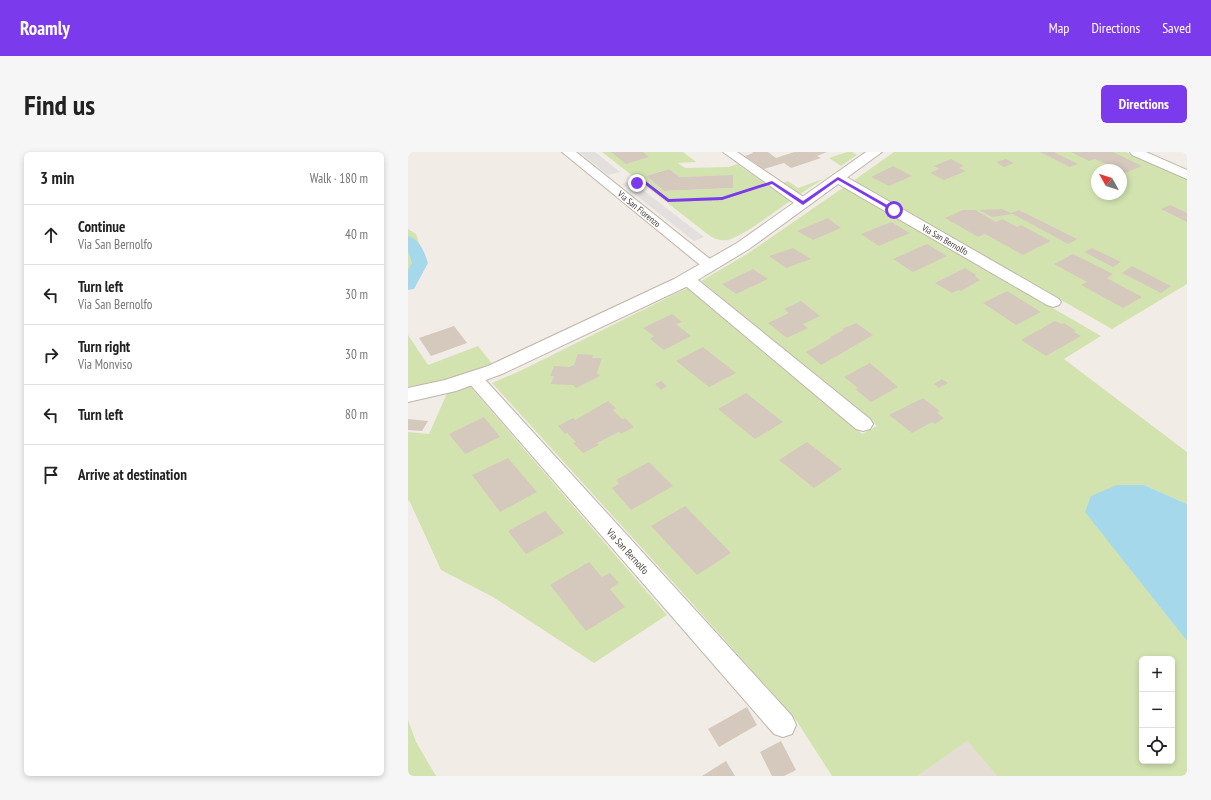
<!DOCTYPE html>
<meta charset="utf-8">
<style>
body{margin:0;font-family:"PT Sans Narrow",sans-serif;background:#f6f6f6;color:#222}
.controls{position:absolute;right:12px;bottom:12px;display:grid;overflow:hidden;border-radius:6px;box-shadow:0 2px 6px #0003}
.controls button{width:36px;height:36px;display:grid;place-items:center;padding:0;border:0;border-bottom:1px solid #e0e0e0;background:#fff;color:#222;font:20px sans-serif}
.compass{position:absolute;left:683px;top:12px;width:36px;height:36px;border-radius:50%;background:#fff;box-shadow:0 2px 6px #0003;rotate:309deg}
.stop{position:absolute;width:12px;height:12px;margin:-9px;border:3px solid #7c3aed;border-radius:50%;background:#fff}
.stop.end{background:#7c3aed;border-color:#fff;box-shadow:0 1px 4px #0008}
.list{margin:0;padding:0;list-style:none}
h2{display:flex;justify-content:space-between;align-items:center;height:52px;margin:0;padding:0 16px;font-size:17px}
h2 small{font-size:13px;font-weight:400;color:#767676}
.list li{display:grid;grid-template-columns:26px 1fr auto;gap:12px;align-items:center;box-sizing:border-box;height:60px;padding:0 16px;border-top:1px solid #e0e0e0}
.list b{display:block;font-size:15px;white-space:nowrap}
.list p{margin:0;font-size:13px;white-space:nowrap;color:#767676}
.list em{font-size:13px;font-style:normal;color:#767676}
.icon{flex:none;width:22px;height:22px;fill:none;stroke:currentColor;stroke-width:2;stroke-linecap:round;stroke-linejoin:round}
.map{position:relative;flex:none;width:779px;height:624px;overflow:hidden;border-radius:6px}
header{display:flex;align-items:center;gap:24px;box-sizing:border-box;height:56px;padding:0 20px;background:#7c3aed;color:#fff}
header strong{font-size:19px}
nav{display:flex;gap:22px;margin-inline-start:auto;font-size:14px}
.intro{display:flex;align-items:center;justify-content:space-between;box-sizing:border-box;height:96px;padding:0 24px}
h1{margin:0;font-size:28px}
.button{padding:10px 18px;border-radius:6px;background:#7c3aed;color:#fff;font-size:14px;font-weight:700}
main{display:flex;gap:24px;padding:0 24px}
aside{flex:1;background:#fff;border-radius:6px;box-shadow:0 2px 6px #0003}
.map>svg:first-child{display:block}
.residential{fill:#e5ddd3}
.green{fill:#d3e3b0;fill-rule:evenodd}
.parking{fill:#e2dfdd}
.water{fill:#a5d8ea}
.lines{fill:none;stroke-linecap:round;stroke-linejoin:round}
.canal{fill:#a5d8ea;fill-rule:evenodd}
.building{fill:#d5c9be}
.minor-casing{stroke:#bfb5ab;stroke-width:2}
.tertiary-casing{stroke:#bfb5ab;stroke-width:2}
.path{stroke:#bcab9a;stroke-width:2;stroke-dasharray:1.5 1.5;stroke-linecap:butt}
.minor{fill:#fff;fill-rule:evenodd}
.tertiary{fill:#fff;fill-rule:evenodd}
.route{fill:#7c3aed}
.labels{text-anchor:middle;stroke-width:3;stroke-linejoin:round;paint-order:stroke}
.far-street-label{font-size:9px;fill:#433b35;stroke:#fff}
.street-label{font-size:10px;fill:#433b35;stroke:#fff}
</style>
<header>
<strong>Roamly</strong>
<nav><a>Map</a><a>Directions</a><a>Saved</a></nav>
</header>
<div class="intro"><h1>Find us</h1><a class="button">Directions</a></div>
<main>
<aside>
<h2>3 min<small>Walk · 180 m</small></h2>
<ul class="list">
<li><svg class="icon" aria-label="ahead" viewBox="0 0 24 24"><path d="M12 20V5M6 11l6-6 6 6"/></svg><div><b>Continue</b><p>Via San Bernolfo</p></div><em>40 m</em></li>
<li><svg class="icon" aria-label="left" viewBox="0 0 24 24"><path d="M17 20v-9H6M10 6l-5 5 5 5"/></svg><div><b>Turn left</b><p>Via San Bernolfo</p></div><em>30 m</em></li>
<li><svg class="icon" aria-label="right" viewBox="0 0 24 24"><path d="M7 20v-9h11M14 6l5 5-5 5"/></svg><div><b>Turn right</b><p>Via Monviso</p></div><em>30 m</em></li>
<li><svg class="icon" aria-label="left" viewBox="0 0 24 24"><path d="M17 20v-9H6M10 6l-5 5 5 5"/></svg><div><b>Turn left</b></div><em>80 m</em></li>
<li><svg class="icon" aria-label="arrive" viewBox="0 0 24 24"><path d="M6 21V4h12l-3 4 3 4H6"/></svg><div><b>Arrive at destination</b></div></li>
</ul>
</aside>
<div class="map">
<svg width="779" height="624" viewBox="0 0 779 624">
<rect width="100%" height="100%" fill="#f1ece5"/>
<path class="residential" d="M559 589 589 624H510Z"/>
<g class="green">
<path d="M194 0H275L288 10 270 11 277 16 321 15 329 12 382 49C369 58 334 85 320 88 313 89 307 87 302 84ZM261 17 272 25 325 24V36L256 39 238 24Z"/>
<path d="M439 0H444L449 3 433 14 421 6Z"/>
<path d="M486 0H718L779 28V132L704 177 445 29ZM689 18H713V42H689Z"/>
<path d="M415 27 392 42 375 31 380 29 390 36Z"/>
<path d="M436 35 693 184 656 207 779 300V352L736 333 678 360 779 489V624H589L559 589 510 624H424L388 568 282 449 84 231 112 219 279 136 454 282 469 274 293 129 339 102ZM734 507H764V609H734Z"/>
<path d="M0 77 8 82 12 94 0 121Z"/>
<path d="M0 183 20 213 70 194 85 213 58 222 0 238Z"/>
<path d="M60 232 259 463 186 511 85 445 33 418 1 348 0 350V280L21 282 40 239Z"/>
<path d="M0 568 8 590 28 624H0Z"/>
</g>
<g class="parking">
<path d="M171 0H187L212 20 200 23Z"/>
<path d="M223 29 296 85 286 89 214 32Z"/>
</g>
<path class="water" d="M709 333H736L779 352V489L677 360 683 344Z"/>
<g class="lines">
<path class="canal" d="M0 84C13 88 16 100 20 111L6 137 0 138V118L4 111 0 99Z"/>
</g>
<g class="building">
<path d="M203 0H235L241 5 218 12Z"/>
<path d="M344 0H360L368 6 386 0H419L409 4 413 6 383 16 376 11 356 17 337 4 345 1Z"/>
<path d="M632 0H646L670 12 662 15Z"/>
<path d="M663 0H705L734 14 717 21 687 7 681 9Z"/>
<path d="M543 7 556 14 551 16 558 19 536 28 522 21 531 17 526 14Z"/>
<path d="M598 7 606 11 596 15 588 10Z"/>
<path d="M485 14 504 24 481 34 463 25Z"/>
<path d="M261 17 272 25 325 23V36L256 39 238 24Z"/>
<path d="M762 53 779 61V70L753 57Z"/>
<path d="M594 57 603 61 611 58 669 87 660 92 605 62 584 65 571 58Z"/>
<path d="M555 58H567L588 70 594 67 609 75 613 73 643 89 615 103 577 82 570 85 537 66Z"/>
<path d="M420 66 433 76 405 88 389 79Z"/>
<path d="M483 70 502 81 471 94 453 82Z"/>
<path d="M519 92 539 104 505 120 485 107Z"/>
<path d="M385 96 403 107 378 116 361 104Z"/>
<path d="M684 96 713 110 705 115 676 100Z"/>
<path d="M665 102 705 122 699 126 734 145 715 156 673 133 679 130 646 112Z"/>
<path d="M724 114 763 134 753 141 714 121Z"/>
<path d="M557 116 568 123 567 124 572 128 553 139 551 138 544 141 527 131Z"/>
<path d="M345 117 360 127 328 142 314 132Z"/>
<path d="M599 139 633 160 608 173 575 151Z"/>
<path d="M393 149 412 164 395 172 400 176 379 186 360 171 381 161 376 157Z"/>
<path d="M264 162 274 170 268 172 283 184 256 198 242 187 246 184 235 176Z"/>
<path d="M647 169 654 172 656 171 668 179 666 180 673 184 638 204 613 188Z"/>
<path d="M448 171 465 183 413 213 398 200 423 186 422 185 436 178 434 177Z"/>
<path d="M46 174 59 191 23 204 11 186Z"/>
<path d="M295 195 328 221 301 235 268 209Z"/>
<path d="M170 202 185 203 184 206H194L189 221 192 224 168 236 165 233 143 232 146 224H142L146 214 161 215 166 213Z"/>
<path d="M462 211 490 235 463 250 447 237 450 236 436 225Z"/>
<path d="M534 227 540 231 531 236 526 232Z"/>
<path d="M253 229 259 234 253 238 247 232Z"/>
<path d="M338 241 375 270 347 287 310 257Z"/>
<path d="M515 246 532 259 529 261 536 266 527 272 524 270 504 281 481 263Z"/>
<path d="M200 249 208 256 205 258 214 267 217 266 226 275 213 282 211 280 189 291 191 293 175 301 165 291 168 290 159 281 157 282 150 274 165 266 167 268Z"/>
<path d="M76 265 92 285 57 302 41 282Z"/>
<path d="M0 267 20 269 14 279 0 278Z"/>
<path d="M399 290 434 317 406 336 371 308Z"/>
<path d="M100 306 129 340 92 360 64 323Z"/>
<path d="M241 310 265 334 223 358 204 336 211 332 208 328Z"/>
<path d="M277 354 323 401 289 423 243 374Z"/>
<path d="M137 359 156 381 118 402 100 379Z"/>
<path d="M181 410 194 425 202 421 211 431 202 437 217 455 178 479 142 433Z"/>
<path d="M339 555 349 573 311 595 300 577Z"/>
<path d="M373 589 388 618 376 624H364L352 600Z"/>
<path d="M318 609 327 624H294Z"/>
</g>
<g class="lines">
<defs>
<g id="minor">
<path d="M154 0H168L307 111 310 114 307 117 302 119 297 117Z"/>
<path d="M315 0H329L400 48 402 51 400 54 395 55 390 54Z"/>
<path d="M722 0H738L779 18V27L724 3Z"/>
<path d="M430 22 435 23 651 147 653 150 651 153 645 155 639 153 425 29 423 26 425 23Z"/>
<path d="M279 122 285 124 462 267 465 272 462 277 455 279 448 277 273 130 271 127 273 124Z"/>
<path d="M66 220 72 222 384 564 388 573 384 582 375 585 366 582 60 230 57 226 60 222Z"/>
</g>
<path id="tertiary" d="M458 0H474L341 97 278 135 94 222 48 239 0 250V236L37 228 80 214 266 127 329 91Z"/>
</defs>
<use href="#minor" class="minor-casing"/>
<use href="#tertiary" class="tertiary-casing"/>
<path class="path" d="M229 31 235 29 260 49 314 47 347 36"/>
<use href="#minor" class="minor"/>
<use href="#tertiary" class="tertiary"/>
</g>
<path class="route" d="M430 25 488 58 484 59 430 28 395 53 364 32 314 48 260 50 234 30 229 32 227 31 236 28 261 47 314 45 364 29 395 49Z"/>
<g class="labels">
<g class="far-street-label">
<text transform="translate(231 57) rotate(39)" y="3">Via San Fiorenzo</text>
<text transform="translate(537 88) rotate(30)" y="3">Via San Bernolfo</text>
</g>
<g class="street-label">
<text transform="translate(220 399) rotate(48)" y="4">Via San Bernolfo</text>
</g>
</g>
</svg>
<div class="controls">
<button>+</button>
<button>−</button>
<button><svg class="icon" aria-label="locate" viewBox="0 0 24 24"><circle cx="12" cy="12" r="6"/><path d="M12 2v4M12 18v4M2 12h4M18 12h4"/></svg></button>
</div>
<svg class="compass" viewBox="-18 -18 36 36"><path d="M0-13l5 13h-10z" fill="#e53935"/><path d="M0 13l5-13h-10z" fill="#767676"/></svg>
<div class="stop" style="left:486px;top:58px"></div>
<div class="stop end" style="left:229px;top:31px"></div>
</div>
</main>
